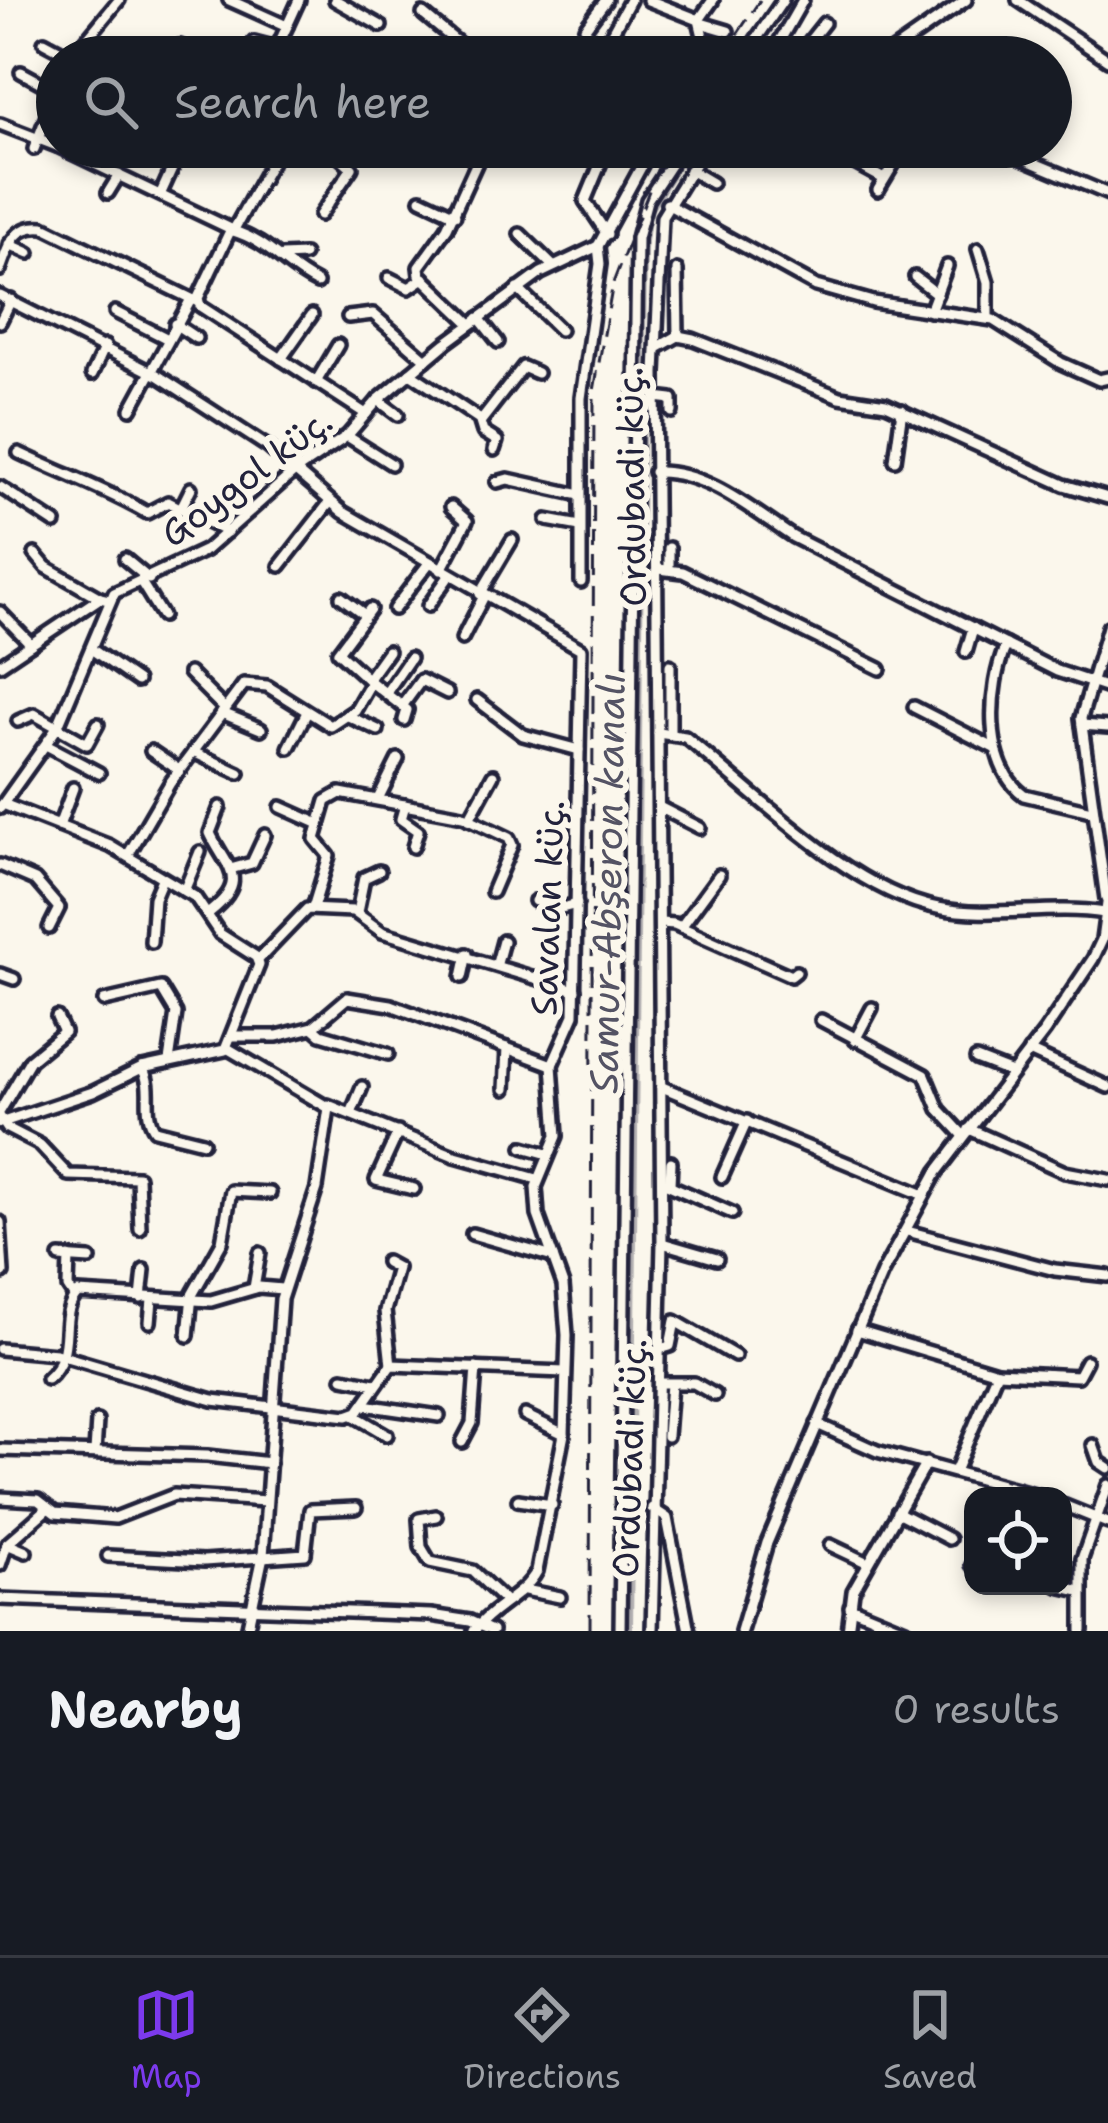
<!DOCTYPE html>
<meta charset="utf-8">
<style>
body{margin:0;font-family:"Shantell Sans",sans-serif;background:#20242c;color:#f1f3f6}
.controls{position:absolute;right:36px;bottom:36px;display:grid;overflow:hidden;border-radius:24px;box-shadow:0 6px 18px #0003}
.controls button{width:108px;height:108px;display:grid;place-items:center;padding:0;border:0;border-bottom:3px solid #363941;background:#171b24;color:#f1f3f6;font:60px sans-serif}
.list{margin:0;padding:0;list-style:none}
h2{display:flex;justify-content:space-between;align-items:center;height:156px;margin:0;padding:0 48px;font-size:51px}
h2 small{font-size:39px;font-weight:400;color:#9ea1a6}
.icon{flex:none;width:66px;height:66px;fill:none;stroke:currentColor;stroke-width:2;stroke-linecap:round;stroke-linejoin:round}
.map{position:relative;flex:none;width:1108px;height:1631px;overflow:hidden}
.search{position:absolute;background:#171b24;box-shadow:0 6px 18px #0003;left:36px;right:36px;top:36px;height:132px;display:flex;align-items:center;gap:30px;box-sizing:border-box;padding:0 42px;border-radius:66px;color:#9ea1a6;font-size:45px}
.sheet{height:324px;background:#171b24}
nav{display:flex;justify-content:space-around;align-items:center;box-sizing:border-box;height:168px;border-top:3px solid #363941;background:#171b24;font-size:33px;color:#9ea1a6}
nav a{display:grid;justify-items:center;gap:6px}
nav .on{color:#7c3aed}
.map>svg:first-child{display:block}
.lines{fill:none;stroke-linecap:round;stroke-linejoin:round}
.canal{stroke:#b1aeb0;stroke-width:8}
.minor-casing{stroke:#22223b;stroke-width:18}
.minor{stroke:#fbf7ec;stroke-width:9}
.rail{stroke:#22223b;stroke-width:3;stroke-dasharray:18 9;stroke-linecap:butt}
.labels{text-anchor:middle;stroke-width:12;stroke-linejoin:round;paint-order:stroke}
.street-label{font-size:36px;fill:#22223b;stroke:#fbf7ec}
.water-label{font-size:39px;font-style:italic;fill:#545364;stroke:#fbf7ec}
</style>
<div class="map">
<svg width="1108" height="1631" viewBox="0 0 1108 1631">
<rect width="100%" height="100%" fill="#fbf7ec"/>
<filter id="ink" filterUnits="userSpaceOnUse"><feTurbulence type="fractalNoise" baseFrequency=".00833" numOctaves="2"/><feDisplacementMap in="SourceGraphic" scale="24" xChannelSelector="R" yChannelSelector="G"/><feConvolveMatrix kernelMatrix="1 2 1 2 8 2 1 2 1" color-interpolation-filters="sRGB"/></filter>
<g filter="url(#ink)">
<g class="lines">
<path class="canal" d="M629 1631 643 249 648 212 688 147"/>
<defs>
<g id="minor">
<path d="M229 0 287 26"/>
<path d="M335 0 381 26"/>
<path d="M648 0 699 20 708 57"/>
<path d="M1018 0 1108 60"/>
<path d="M423 14 475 57"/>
<path d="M699 20 713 0"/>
<path d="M701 23 728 31"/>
<path d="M44 42 72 57 119 0"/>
<path d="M590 42 585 28 606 0"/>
<path d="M606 44 630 0"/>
<path d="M180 46 205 57"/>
<path d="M771 56 803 0"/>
<path d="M246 57 254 42 277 48"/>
<path d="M288 57 277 48 299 0"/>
<path d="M744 57 783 0"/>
<path d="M797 57 824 23"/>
<path d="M884 57 966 0"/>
<path d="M21 72 56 91"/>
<path d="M0 124 57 146"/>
<path d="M59 147 231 229 198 298 200 306 366 414"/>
<path d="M280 147 233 231C268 241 286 268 317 283"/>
<path d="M325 147 335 153 339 147"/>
<path d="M591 147 602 160 585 201 607 234"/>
<path d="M996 147 1108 194"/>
<path d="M34 149 57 90"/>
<path d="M840 155 884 179"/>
<path d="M690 170 712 183"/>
<path d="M878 190 904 147"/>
<path d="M108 193 119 175"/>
<path d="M161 193 182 147"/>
<path d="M421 199 455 215"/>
<path d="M667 204 816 286 873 302 993 320 1061 363 1099 380 1108 378"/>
<path d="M320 215 352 168 335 153"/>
<path d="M520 234 553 266"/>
<path d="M9 244 29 253"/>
<path d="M978 249 988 282V318"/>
<path d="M282 256 304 255"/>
<path d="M0 270C9 245 14 224 44 227L198 302"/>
<path d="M677 270 678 336"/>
<path d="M915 277 937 294"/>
<path d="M389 278 409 288 424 278"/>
<path d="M518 289 560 330"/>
<path d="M0 296 157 375 268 447 343 512 581 649 574 1015 552 1065 557 1136 536 1187 538 1215 563 1285 567 1335 564 1434 537 1571C523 1597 493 1606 474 1631"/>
<path d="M930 311 947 266"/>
<path d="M115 312 166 338"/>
<path d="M348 317 373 314 426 360"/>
<path d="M479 318 498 342"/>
<path d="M0 322 11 300"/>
<path d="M175 324 196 338"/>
<path d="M471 324 420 275 419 267 447 228 483 149"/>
<path d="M657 348 678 336 693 339 840 397 886 404 1064 485 1108 498"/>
<path d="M281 359 312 315"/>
<path d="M410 373 479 419 483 432 497 441 494 450"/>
<path d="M92 374 105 346"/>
<path d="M316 382 338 345"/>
<path d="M655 397 672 399V412"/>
<path d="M378 400 398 415"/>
<path d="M131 409 190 301"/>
<path d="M481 421 523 367 537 373"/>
<path d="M347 436 391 464"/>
<path d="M19 453C65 475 105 489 147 513L168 502 227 532"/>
<path d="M895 460 902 410"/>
<path d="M654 472C706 470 753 511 793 537L1057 671 1108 688"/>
<path d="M497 482 508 479 580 495"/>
<path d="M0 487 55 523"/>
<path d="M181 508 191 488"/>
<path d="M547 520 580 526"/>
<path d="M35 554 46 567 100 598"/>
<path d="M125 559 149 579"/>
<path d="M280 566 330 502"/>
<path d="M659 569 683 572 880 669"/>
<path d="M669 569V548"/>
<path d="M441 570 467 521 451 507"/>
<path d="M141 582 162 616"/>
<path d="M581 582V398L600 264 598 246 652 147"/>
<path d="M480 594 512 540"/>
<path d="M341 597 365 615"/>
<path d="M428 606 449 576"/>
<path d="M370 609 338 652 371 682"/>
<path d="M394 609 429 563"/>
<path d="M0 612 31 644"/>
<path d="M462 639 484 596"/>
<path d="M1006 645C988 687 983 765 1024 795L1091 811"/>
<path d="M94 651 137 681"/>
<path d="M966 652 973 628"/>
<path d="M0 665 100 598 109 600"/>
<path d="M670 665V732"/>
<path d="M189 673 225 709"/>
<path d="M368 679 388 651"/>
<path d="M386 693 410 658"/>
<path d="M477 700 523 735 579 750"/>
<path d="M402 706 421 680 447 693"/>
<path d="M914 707 996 749"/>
<path d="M222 713 261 729"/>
<path d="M348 716 378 730"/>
<path d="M18 721 34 714 87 744 98 724"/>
<path d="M1082 725 1108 727"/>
<path d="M658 733 685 737C755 793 850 891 938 908 992 919 1049 904 1105 913"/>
<path d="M46 745 99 773"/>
<path d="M289 748 307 712"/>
<path d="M151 751 179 770"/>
<path d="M193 752 239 773"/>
<path d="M379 797 398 759"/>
<path d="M405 805 401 819 418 831 413 847"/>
<path d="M281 807 319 824"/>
<path d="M659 807 700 828"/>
<path d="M0 808 57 728 114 593 206 550 295 471 347 436 378 400 446 343 541 273 598 246"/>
<path d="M469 819 493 775"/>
<path d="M59 826 73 788"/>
<path d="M128 855 170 783 244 684 267 686 331 726 355 710 371 682 407 710 404 720"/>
<path d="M0 865 35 880 59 908 49 928"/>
<path d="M234 868 252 863 265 835"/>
<path d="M184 891 200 852"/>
<path d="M1106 899 1081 718 1108 627"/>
<path d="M535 901 562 908 577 904"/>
<path d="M313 908 329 856 315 839 326 801 340 793 463 816 509 838 512 845 492 892"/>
<path d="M210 912C252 879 225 867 210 833L220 807"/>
<path d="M357 912 364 878 379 871"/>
<path d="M661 923 674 924 791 976 796 972"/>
<path d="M681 927 719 875"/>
<path d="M151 942 154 898 162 879"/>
<path d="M258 960 307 909 353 911 382 932 575 990"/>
<path d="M497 963 503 941"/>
<path d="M0 974 14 979"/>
<path d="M462 977 467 954"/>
<path d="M104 1001 161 988 176 1013 169 1061"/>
<path d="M821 1020 925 1075 939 1109 963 1135"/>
<path d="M313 1027 321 1034 388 1054"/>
<path d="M233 1036H277L313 1027 347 998 391 1005 552 1065"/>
<path d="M855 1040 872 1008"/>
<path d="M227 1048 329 1108 317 1188 281 1299 263 1556 247 1631"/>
<path d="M1029 1051 1108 1087"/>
<path d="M976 1059 1012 1073"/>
<path d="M142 1068C155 1088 141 1111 155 1130L203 1142"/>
<path d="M662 1087 924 1195"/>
<path d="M505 1089 507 1048"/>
<path d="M328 1105 452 1155 537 1179"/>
<path d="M0 1111 30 1060 64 1032 57 1017"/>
<path d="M352 1111 362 1087"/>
<path d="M0 1117 7 1128 40 1145 68 1175 138 1177 140 1229"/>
<path d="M0 1123 93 1092 142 1068 225 1050 259 965 256 957 220 934 195 897 110 846 3 804"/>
<path d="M969 1129 1065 1172 1108 1180"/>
<path d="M398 1132 376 1180 414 1189"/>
<path d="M523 1147 548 1154"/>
<path d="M722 1177 747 1121"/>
<path d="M662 1182 732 1213"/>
<path d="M670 1184 671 1162"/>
<path d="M0 1222 3 1273"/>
<path d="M907 1231 1055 1270 1108 1276"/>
<path d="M472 1234 553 1257"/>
<path d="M662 1243 717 1259"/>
<path d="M60 1257 90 1259"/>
<path d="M69 1257 68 1287 74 1296"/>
<path d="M386 1262 397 1268 385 1311 391 1365"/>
<path d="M254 1288 260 1253"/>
<path d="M141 1298 144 1270"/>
<path d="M150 1322 152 1300"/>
<path d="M857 1330 997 1372 1078 1376 1086 1361"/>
<path d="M188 1336 192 1295 222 1242 231 1191 270 1193"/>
<path d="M0 1349 56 1354 213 1400 347 1416 358 1412 391 1365 565 1372"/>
<path d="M660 1349 670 1346 675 1321 735 1356"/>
<path d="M343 1378 376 1384"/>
<path d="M47 1379C79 1351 55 1318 78 1293L211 1301 259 1287 282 1289"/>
<path d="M659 1383H694L715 1395"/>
<path d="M364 1405 439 1416"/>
<path d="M353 1415 387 1435"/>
<path d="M525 1415 564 1434"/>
<path d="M817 1424 877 1451 1042 1496"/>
<path d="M667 1436 671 1384"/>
<path d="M462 1442 472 1423 476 1368"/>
<path d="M1093 1445 1099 1462 1108 1468"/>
<path d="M0 1450 207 1456 270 1463"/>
<path d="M95 1452 97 1421"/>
<path d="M956 1469 997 1372"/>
<path d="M0 1498 38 1500 55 1513 115 1518 174 1495 266 1501"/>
<path d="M518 1500 552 1505"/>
<path d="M1063 1505 1108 1523"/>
<path d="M652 1508 667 1518 689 1631"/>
<path d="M897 1512 949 1539"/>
<path d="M436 1516 419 1519 421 1547 430 1562 473 1571 503 1599"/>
<path d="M7 1544 26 1552"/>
<path d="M830 1545 868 1563"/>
<path d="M108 1556 204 1561 305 1554 310 1510 356 1508"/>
<path d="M0 1565 7 1544 48 1508"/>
<path d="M972 1565H973"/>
<path d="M1058 1586 1080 1591"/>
<path d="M525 1590 560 1597"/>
<path d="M0 1599 431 1615 470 1621 492 1631"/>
<path d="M850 1607 908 1631"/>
<path d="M620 1631 637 238 647 200 682 147"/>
<path d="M652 1631 662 1243 655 373 662 217 705 147"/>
<path d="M741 1631 767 1543 882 1273 937 1172 1045 1031 1093 959 1102 940 1108 896"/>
<path d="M848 1631 853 1591 926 1463"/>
<path d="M1082 1631V1559L1108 1485"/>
</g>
</defs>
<use href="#minor" class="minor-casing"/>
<use href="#minor" class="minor"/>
<g class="rail">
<path d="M722 57 760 0"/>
<path d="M590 1631 594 391 613 283 666 147"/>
</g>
</g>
</g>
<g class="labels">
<g class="street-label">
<text transform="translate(246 477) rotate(-37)" y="13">Goygol küç.</text>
<text transform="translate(631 487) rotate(-91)" y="13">Ordubadi küç.</text>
<text transform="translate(547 908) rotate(-88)" y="13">Savalan küç.</text>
<text transform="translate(629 1458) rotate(-88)" y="13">Ordubadi küç.</text>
</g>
<g class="water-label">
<text transform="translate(607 883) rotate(-89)" y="14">Samur-Abşeron kanalı</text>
</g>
</g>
</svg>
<div class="controls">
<button><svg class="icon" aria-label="locate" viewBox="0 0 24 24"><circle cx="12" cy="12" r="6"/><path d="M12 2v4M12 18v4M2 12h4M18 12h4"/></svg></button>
</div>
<div class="search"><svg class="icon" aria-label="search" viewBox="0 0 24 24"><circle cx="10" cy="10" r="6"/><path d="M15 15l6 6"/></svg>Search here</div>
</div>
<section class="sheet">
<h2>Nearby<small>0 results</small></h2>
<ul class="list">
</ul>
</section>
<nav>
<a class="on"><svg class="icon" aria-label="map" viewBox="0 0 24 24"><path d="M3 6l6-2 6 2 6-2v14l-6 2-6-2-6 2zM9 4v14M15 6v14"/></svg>Map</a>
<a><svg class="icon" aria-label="directions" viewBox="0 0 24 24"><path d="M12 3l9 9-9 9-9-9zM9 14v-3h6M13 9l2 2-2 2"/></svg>Directions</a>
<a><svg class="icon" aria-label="saved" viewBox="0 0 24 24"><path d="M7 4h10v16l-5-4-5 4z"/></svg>Saved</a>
</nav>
